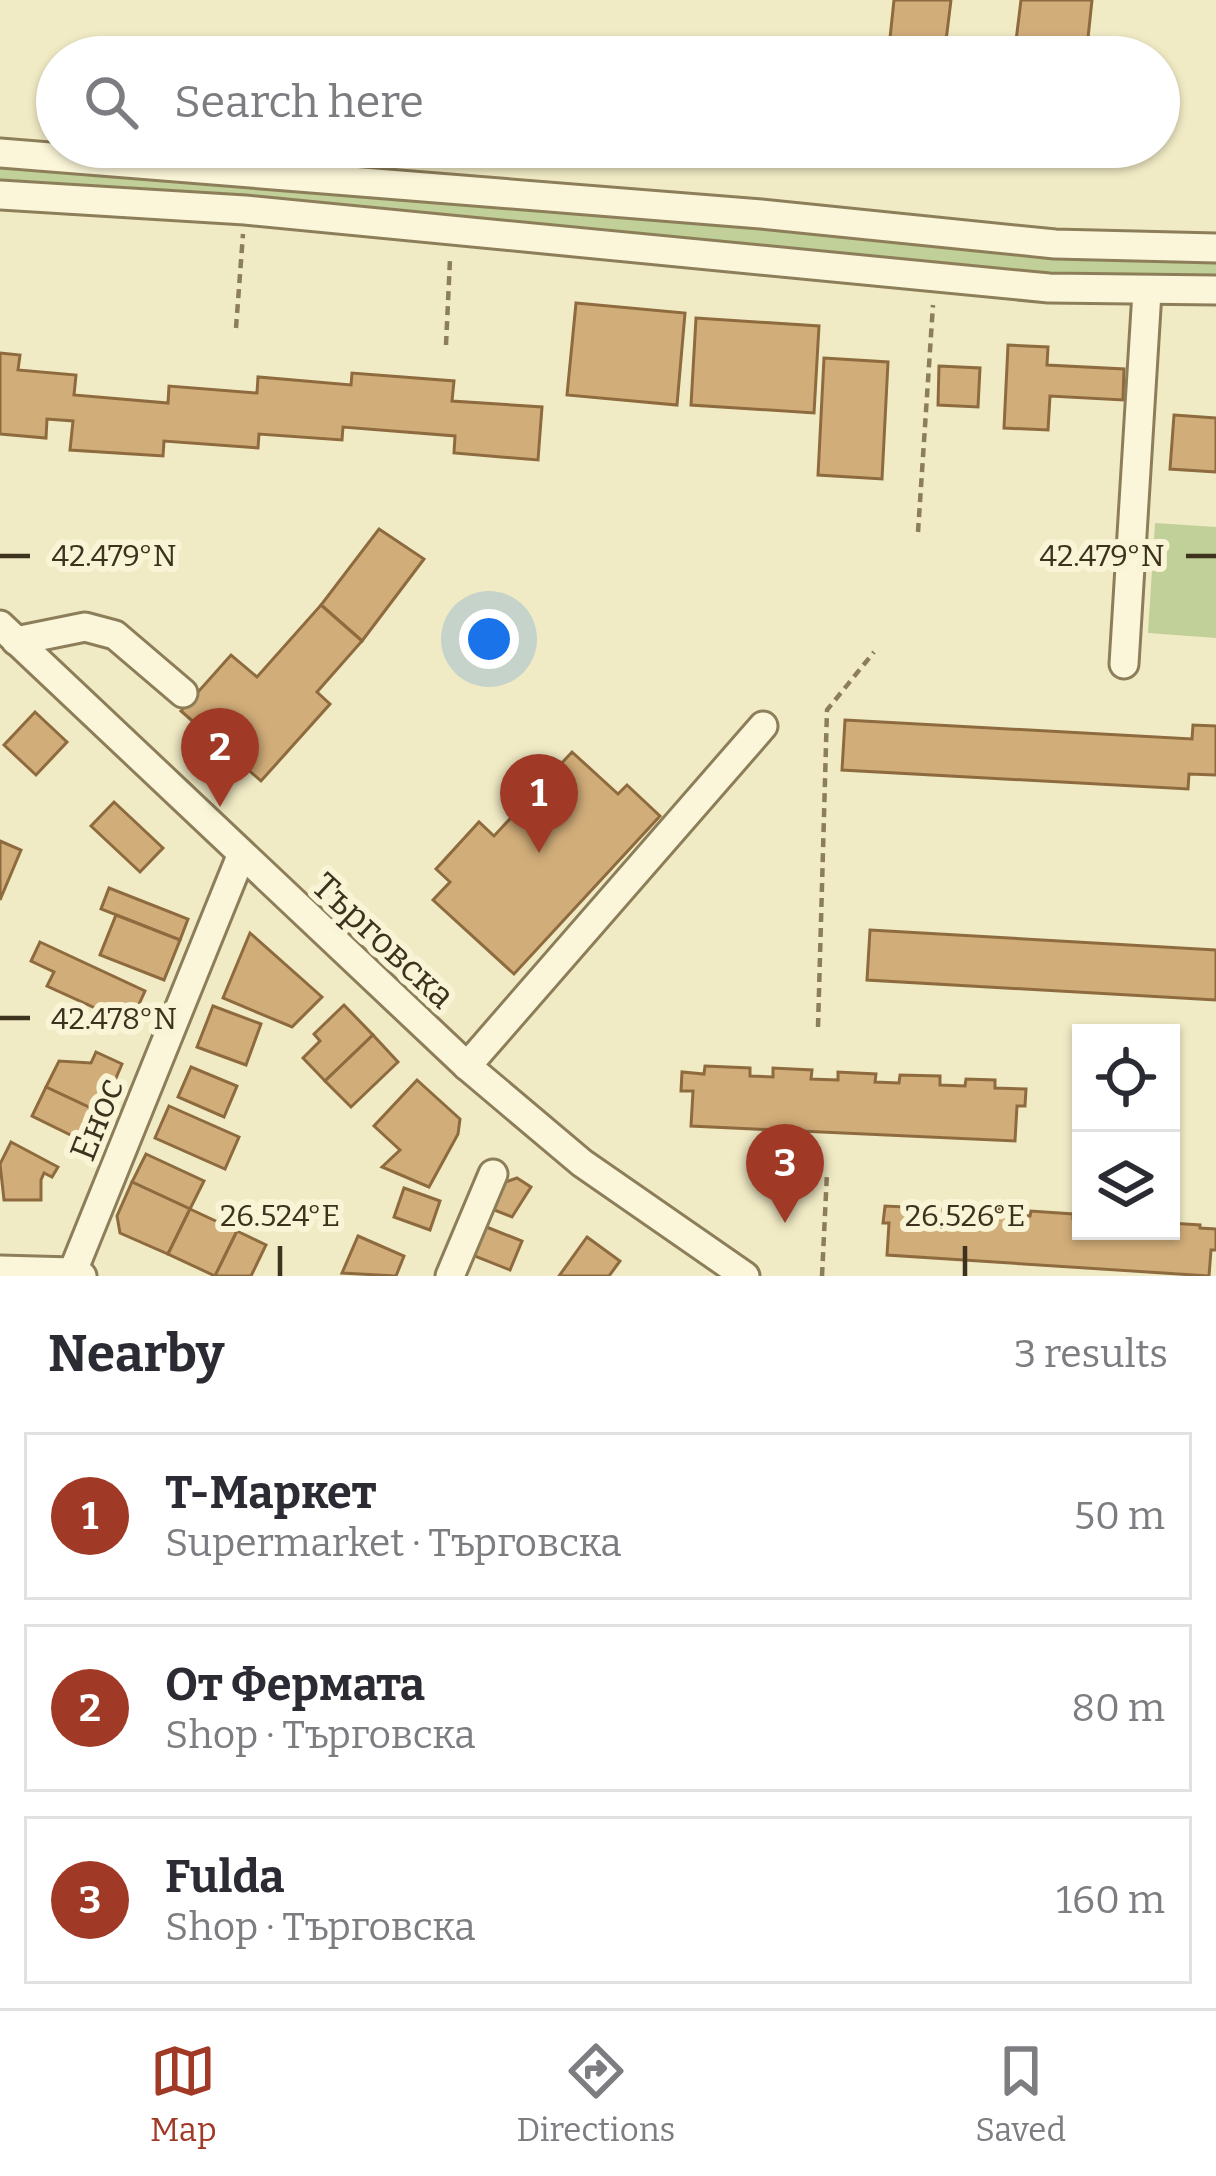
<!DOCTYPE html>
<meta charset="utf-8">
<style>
body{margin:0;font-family:Bitter,serif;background:#f2f2f3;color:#2b2b33}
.controls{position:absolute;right:36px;bottom:36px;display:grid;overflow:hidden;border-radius:0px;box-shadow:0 3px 9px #0004}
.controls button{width:108px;height:108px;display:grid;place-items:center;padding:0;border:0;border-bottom:3px solid #e1e1e2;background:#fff;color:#2b2b33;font:60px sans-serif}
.you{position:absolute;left:489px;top:639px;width:42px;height:42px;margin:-30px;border:9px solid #fff;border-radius:50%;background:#1a73e8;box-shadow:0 0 0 18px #1a73e833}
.badge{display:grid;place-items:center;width:78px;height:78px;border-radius:50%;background:#a03a26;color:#fff;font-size:39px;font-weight:700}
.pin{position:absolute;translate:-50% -99px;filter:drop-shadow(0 3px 6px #0008)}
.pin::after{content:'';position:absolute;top:63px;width:42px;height:36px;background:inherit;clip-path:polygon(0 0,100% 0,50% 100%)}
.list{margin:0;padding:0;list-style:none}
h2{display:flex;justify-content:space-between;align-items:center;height:156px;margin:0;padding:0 48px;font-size:51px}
h2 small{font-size:39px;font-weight:400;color:#7c7c81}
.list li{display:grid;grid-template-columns:78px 1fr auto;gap:36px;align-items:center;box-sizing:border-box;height:168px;margin:0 24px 24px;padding:0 24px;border:3px solid #e1e1e2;border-radius:0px}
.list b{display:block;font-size:45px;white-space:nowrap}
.list p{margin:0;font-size:39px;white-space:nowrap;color:#7c7c81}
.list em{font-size:39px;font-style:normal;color:#7c7c81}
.icon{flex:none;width:66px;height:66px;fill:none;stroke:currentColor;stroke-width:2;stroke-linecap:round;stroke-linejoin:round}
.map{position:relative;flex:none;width:1216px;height:1276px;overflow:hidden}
.search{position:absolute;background:#fff;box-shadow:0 3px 9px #0004;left:36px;right:36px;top:36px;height:132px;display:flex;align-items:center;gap:30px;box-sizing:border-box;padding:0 42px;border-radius:66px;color:#7c7c81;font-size:45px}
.sheet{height:732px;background:#fff}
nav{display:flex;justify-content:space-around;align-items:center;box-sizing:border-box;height:168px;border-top:3px solid #e1e1e2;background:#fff;font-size:33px;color:#7c7c81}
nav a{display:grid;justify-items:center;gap:6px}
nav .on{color:#a03a26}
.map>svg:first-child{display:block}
.green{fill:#c0d098}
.building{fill:#d1ad79;stroke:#8e6b3e;stroke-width:3}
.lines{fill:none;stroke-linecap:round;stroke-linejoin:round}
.minor-casing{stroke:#8d7e5a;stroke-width:33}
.path{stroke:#8d7e5a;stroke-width:4.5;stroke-dasharray:9 6;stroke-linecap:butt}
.minor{stroke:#fbf6d9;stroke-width:27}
.ticks{fill:none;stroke:#3c321e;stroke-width:4.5}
.labels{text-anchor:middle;stroke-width:12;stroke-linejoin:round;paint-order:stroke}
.street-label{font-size:36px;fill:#3c321e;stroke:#f8f4d5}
.ticks-label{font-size:30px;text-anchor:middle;fill:#3c321e;stroke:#f8f4d5;stroke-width:12;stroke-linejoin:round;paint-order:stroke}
</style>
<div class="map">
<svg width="1216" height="1276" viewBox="0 0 1216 1276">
<rect width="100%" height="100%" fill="#f1ebc5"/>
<g class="green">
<path d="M0 153 1216 248V290L0 195Z"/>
<path d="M1155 523 1216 527V638L1148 633Z"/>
</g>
<g class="building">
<path d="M894 0H951L944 57H888Z"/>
<path d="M1021 0H1092L1086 57H1014Z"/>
<path d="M576 303 685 313 677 405 567 395Z"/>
<path d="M696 318 819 326 814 413 691 405Z"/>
<path d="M1008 345 1048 347 1047 365 1124 369 1123 400 1050 396 1048 430 1004 428Z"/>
<path d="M0 353 20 355 18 370 76 375 74 395 168 403 169 386 257 393 258 377 351 385 352 373 454 381 452 401 542 407 538 460 454 453 455 436 343 427 342 440 259 434 258 448 164 441 163 456 70 450 73 421 47 419 46 438 0 434Z"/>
<path d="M824 358 888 362 882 479 818 475Z"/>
<path d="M939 366 980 368 978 407 938 405Z"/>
<path d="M1174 415 1216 418V472L1170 469Z"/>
<path d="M379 529 424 559 362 641 321 605Z"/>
<path d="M321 605 362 641 317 692 330 704 261 781 181 711 231 655 257 677Z"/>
<path d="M35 712 67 742 36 775 4 745Z"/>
<path d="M845 720 1192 739 1193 725 1216 726V775L1189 774 1188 789 842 770Z"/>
<path d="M572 752 618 794 627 785 660 816 514 974 433 900 450 882 436 869 479 822 494 836Z"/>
<path d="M114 802 163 848 140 872 91 826Z"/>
<path d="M0 841 21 850 0 900Z"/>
<path d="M109 888 188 919 180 940 101 909Z"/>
<path d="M116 915 180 940 164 980 100 955Z"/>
<path d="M870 930 1216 950V1000L867 980Z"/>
<path d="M250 933 322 997 292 1027 223 998Z"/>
<path d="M40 942 145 991 130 1024 47 986 54 972 31 961Z"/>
<path d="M344 1005 373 1035 325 1081 303 1058 320 1041 314 1034Z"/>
<path d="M213 1006 261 1024 246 1065 197 1047Z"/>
<path d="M373 1035 398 1062 351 1107 325 1081Z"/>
<path d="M96 1052 122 1064 101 1113 46 1087 59 1061 91 1063Z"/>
<path d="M705 1066 750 1068V1076L773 1077V1068L812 1070 811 1079 838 1080V1072L876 1074 875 1082 899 1083 900 1075 940 1076V1085L965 1086 966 1079 995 1080V1088L1026 1089 1025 1106H1017L1015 1141 691 1126 693 1091H681L682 1072 704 1074Z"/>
<path d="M191 1067 237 1086 224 1117 178 1097Z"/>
<path d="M417 1080 460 1119 458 1134 429 1187 382 1167 400 1150 374 1126Z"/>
<path d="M46 1087 112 1118 97 1148 32 1116Z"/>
<path d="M169 1106 239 1137 225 1169 155 1138Z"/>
<path d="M11 1142 58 1167 52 1177 44 1173 41 1180V1200H4L0 1164Z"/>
<path d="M146 1154 204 1181 190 1209 132 1182Z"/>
<path d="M517 1178 531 1187 512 1217 489 1208 500 1184Z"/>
<path d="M132 1182 190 1209 168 1254 120 1233 117 1216Z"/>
<path d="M404 1188 440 1201 430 1230 394 1217Z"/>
<path d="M905 1203 967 1212V1206L1009 1209V1214L1030 1216 1031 1211 1073 1214V1219L1081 1220V1231H1171V1223L1200 1225V1228L1216 1229V1250H1211L1209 1276 887 1255 889 1223H883L885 1206 905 1207Z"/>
<path d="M190 1209 237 1231 215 1276 168 1254Z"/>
<path d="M484 1226 522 1241 510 1270 472 1255Z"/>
<path d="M237 1231 266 1245 251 1276H215Z"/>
<path d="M358 1236 404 1256 396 1276 342 1273Z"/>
<path d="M587 1237 620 1261 609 1276H559Z"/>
</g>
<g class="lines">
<defs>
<g id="minor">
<path d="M0 153 761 214 1055 244 1216 248"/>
<path d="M0 195 245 210 1049 288 1216 290"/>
<path d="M0 625 467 1066 582 1163 745 1276"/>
<path d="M16 641 85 627 115 635 183 693"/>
<path d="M1124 664 1147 292"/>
<path d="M467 1066 763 726"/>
<path d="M0 1270 73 1272 82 1276"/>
<path d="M71 1276 241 856"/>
<path d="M450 1276 493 1174"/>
</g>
</defs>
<use href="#minor" class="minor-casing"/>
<g class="path">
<path d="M236 328 243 234"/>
<path d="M446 345 450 259"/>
<path d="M918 532 933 305"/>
<path d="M818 1027 827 710 874 652"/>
<path d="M822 1276 827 1173"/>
</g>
<use href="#minor" class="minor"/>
</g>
<path class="ticks" d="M0 556H30M1186 556H1216M0 1018H30M280 1246V1276M965 1246V1276"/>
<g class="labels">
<g class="street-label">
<text transform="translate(384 940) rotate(43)" y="13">Търговска</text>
<text transform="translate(96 1119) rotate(-68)" y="13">Енос</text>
</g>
</g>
<g class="ticks-label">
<text x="114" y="566">42.479°N</text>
<text x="1102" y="566">42.479°N</text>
<text x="114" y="1029">42.478°N</text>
<text x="280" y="1226">26.524°E</text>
<text x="965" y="1226">26.526°E</text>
</g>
</svg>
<div class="controls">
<button><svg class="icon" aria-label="locate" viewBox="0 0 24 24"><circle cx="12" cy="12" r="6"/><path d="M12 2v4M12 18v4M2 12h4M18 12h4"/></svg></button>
<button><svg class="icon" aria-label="layers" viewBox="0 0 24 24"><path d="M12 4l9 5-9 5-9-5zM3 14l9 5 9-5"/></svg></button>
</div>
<div class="you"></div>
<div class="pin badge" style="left:539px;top:853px">1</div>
<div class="pin badge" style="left:220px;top:807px">2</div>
<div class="pin badge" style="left:785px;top:1223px">3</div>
<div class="search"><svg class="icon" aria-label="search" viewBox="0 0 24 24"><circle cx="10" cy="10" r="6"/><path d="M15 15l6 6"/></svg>Search here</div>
</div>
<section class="sheet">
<h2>Nearby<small>3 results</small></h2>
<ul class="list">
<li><span class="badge">1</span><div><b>Т-Маркет</b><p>Supermarket · Търговска</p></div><em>50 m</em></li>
<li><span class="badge">2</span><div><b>От Фермата</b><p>Shop · Търговска</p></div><em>80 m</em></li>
<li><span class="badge">3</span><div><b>Fulda</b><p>Shop · Търговска</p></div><em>160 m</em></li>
</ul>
</section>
<nav>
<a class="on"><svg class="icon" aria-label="map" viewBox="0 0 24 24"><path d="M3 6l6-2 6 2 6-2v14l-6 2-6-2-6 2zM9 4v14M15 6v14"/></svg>Map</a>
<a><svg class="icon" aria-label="directions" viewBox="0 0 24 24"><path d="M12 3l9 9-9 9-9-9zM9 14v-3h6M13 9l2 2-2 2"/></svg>Directions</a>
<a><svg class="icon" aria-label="saved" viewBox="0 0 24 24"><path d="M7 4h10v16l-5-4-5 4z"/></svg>Saved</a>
</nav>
